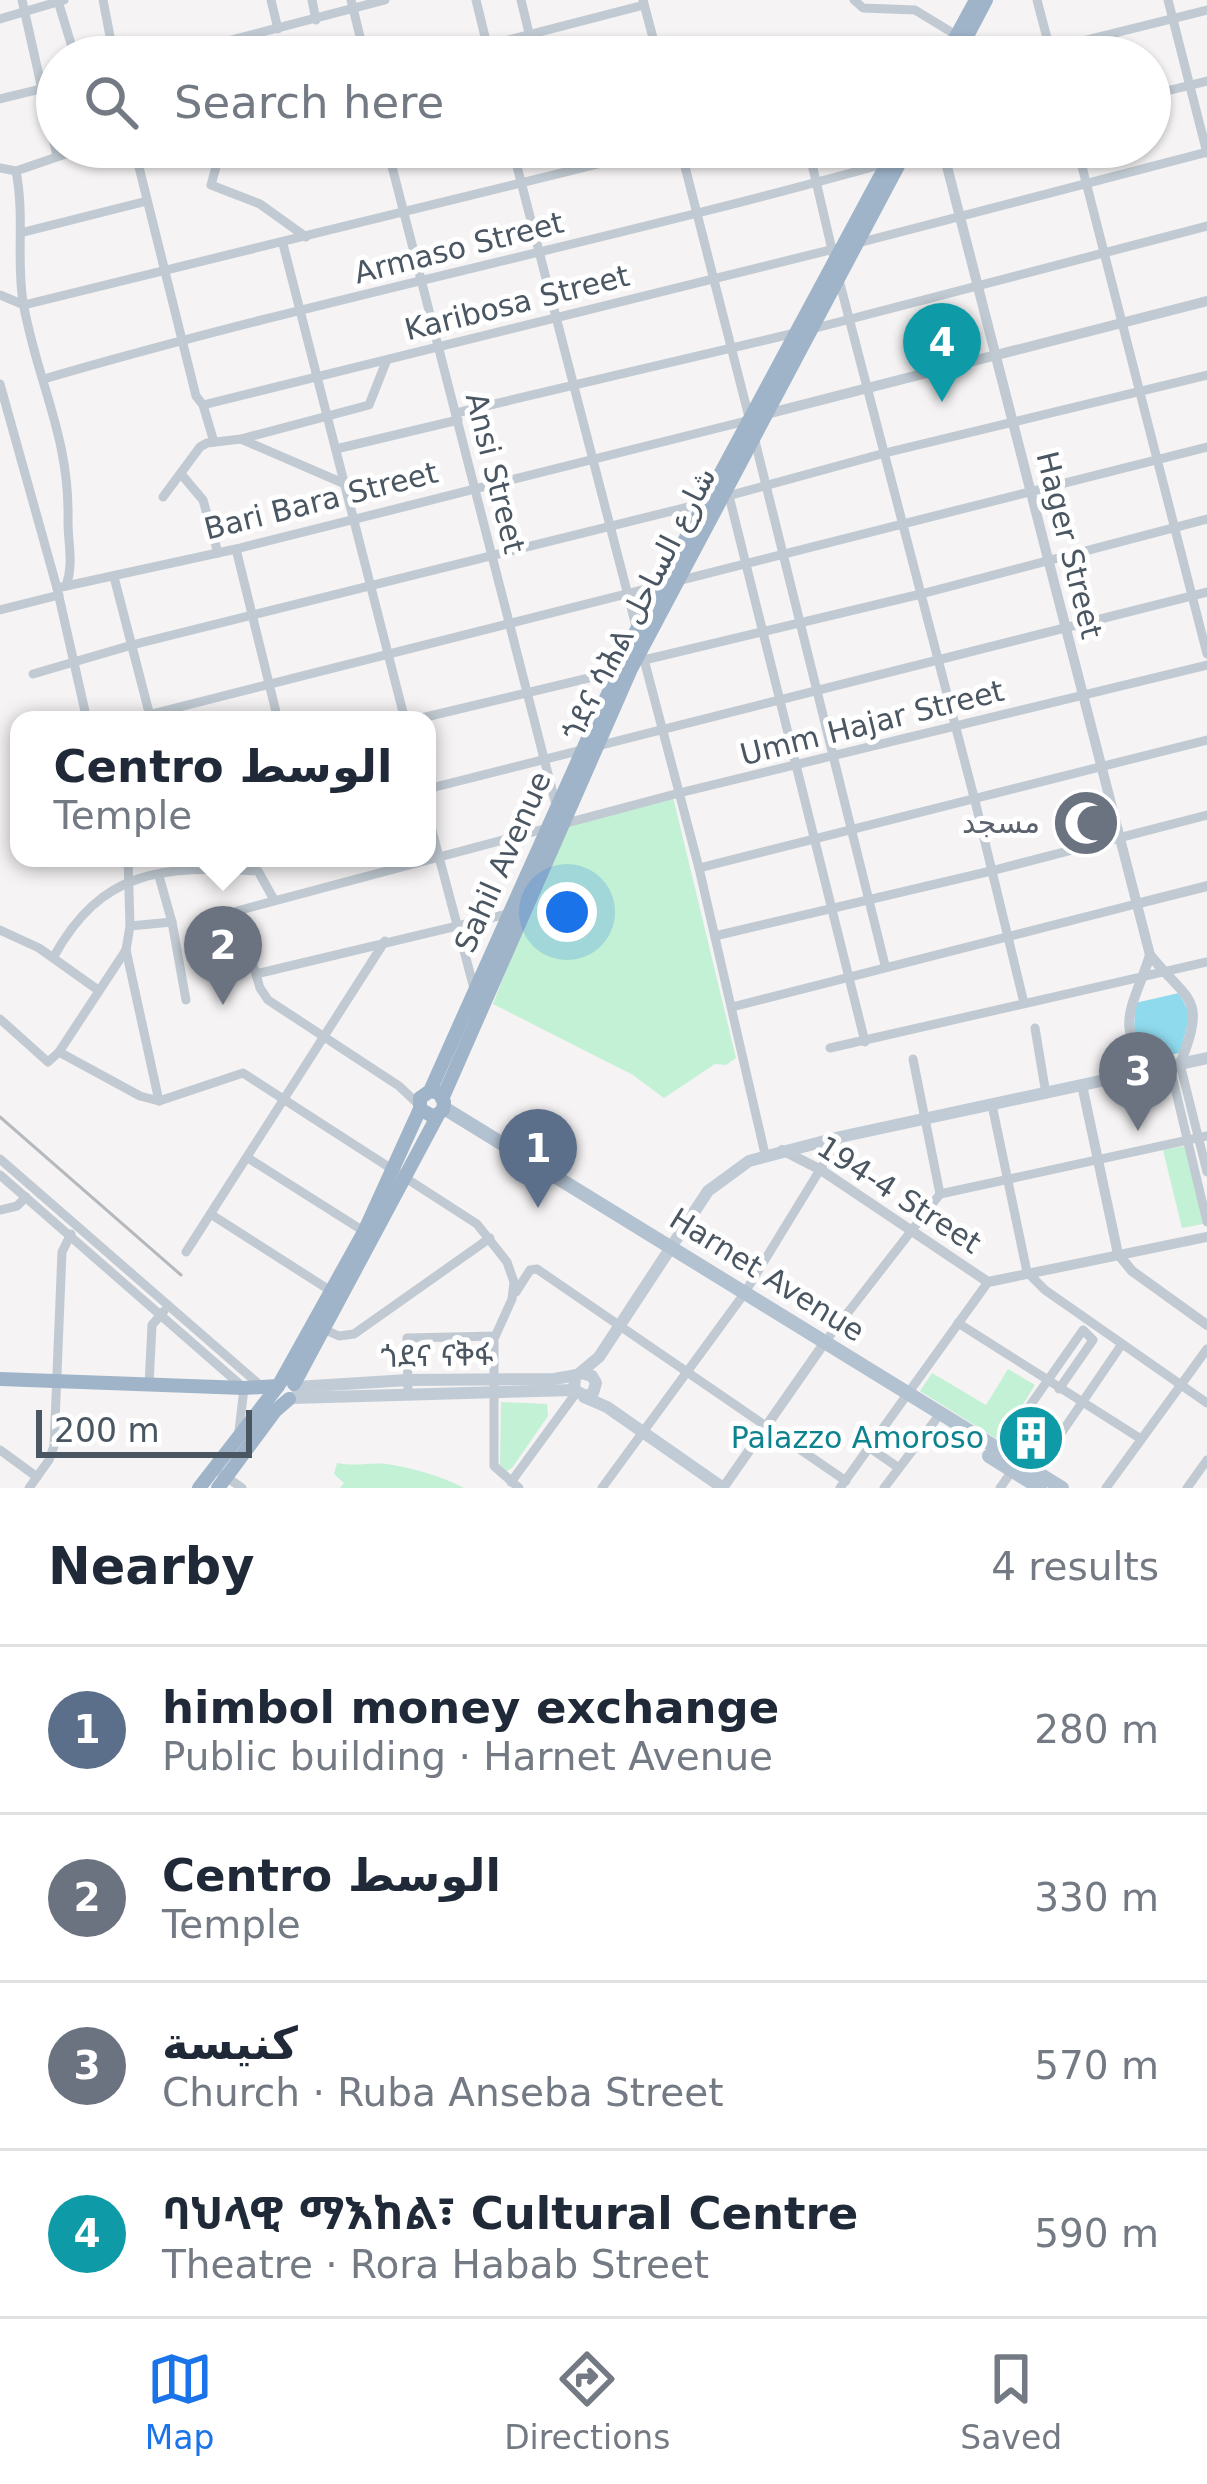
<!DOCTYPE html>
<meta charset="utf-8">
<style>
body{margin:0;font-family:"DejaVu Sans","Noto Sans Arabic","Noto Sans Ethiopic",sans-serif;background:#f6f6f7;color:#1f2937}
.scale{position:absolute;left:36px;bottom:30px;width:216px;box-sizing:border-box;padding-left:12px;border:6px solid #4a5661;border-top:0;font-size:33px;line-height:42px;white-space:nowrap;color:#4a5661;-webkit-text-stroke:9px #fff;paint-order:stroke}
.you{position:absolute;left:567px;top:912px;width:42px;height:42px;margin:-30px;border:9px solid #fff;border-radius:50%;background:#1a73e8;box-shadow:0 0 0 18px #1a73e833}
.badge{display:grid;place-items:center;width:78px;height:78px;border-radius:50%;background:#1a73e8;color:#fff;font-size:39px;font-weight:700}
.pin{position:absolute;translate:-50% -99px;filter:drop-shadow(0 3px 6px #0008)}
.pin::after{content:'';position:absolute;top:63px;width:42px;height:36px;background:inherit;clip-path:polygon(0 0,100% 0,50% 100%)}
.popup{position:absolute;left:10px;top:711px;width:426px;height:156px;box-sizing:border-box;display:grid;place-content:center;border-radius:24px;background:#fff;filter:drop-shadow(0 3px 9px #0005);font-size:39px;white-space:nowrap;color:#747a83}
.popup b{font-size:45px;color:#1f2937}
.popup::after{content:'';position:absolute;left:50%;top:100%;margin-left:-24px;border:24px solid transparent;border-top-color:#fff}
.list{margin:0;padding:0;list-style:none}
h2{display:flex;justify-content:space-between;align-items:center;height:156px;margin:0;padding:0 48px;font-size:51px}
h2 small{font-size:39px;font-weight:400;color:#747a83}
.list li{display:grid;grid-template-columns:78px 1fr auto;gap:36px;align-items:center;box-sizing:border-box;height:168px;padding:0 48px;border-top:3px solid #e0e1e3}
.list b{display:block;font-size:45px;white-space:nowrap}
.list p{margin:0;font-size:39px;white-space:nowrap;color:#747a83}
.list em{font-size:39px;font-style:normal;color:#747a83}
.icon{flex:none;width:66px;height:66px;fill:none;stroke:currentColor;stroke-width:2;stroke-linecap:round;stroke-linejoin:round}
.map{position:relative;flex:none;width:1207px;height:1488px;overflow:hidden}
.search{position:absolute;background:#fff;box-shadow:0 3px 9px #0004;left:36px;right:36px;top:36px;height:132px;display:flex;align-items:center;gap:30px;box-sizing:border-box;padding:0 42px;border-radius:66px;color:#747a83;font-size:45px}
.sheet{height:828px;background:#fff}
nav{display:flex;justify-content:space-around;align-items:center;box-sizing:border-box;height:168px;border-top:3px solid #e0e1e3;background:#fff;font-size:33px;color:#747a83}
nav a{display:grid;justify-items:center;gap:6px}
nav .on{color:#1a73e8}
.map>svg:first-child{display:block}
.green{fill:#c3f1d5}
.water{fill:#90daee}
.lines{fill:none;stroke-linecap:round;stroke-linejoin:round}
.minor{stroke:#c1cad2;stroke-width:9}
.tertiary{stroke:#c1cad2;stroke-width:10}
.secondary{stroke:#c1cbd6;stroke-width:12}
.primary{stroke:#b3c2d1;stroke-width:14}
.trunk{stroke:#9fb4c9;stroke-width:14}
.rail{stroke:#b5b8bd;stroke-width:3}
.labels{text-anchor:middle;stroke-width:10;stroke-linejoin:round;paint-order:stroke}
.street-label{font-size:30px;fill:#4a5661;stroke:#fff}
.worship-label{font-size:30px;fill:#5b616d;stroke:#fff;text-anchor:end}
.culture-label{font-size:30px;fill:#0d838f;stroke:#fff;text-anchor:end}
</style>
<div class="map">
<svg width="1207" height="1488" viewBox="0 0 1207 1488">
<rect width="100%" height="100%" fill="#f5f3f3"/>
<g class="green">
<path d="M673 797 736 1058 726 1065 715 1064 664 1098 633 1075 493 1004 561 826Z"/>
<path d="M1185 1146 1203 1224 1182 1228 1163 1150Z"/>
<path d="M1008 1369 1035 1385 1000 1441 920 1391 932 1373 986 1405Z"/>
<path d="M501 1402 547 1404 548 1416 512 1468 505 1472 500 1467Z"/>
<path d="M337 1463C357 1467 371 1462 387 1464 412 1468 442 1476 464 1488H340L344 1483 334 1474Z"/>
</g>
<path class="water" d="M1179 993 1190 1014 1180 1053 1157 1057 1134 1033 1135 1003Z"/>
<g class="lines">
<g class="minor">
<path d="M22 0 57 156"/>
<path d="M103 0 114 57"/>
<path d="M271 0 278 29"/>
<path d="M312 0 316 20"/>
<path d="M351 0 365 57"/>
<path d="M476 0 490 57"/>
<path d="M521 0 529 33"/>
<path d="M643 0 658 57"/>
<path d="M854 0 863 8 915 10 956 35"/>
<path d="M1037 0 1052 57"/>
<path d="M1168 0 1207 153"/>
<path d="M58 1 75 57"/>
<path d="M0 19 64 0"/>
<path d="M166 57 385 0"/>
<path d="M443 57 644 5"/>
<path d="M1018 57 1207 10"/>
<path d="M1150 95 1207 81"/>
<path d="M0 99 57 85"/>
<path d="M134 147 196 396 203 405 214 442"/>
<path d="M387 147 557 809"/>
<path d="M512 147 637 630"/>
<path d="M680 147 750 421"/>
<path d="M808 147 833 254"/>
<path d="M1077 147 1207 654"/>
<path d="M903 159 956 147"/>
<path d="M216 167 211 185 260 204 306 237"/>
<path d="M0 168 16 171 86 147"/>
<path d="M16 171C25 218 16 258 23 302 37 382 70 436 68 521 68 545 74 563 66 586"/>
<path d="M24 232 147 201"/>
<path d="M858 243 1207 152"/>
<path d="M283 244 405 720"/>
<path d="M838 276 975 801 1024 1003"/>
<path d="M0 295 24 305 667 147"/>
<path d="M812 329 1207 226"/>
<path d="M44 379C322 298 608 241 887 163"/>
<path d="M0 384 57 588 87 720"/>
<path d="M203 405 842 247"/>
<path d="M456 413 795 333"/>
<path d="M754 437 885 965"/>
<path d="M336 449 458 420"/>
<path d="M181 474 203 500 218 553"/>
<path d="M345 484 241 439 369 405 386 362"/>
<path d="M729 496 865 1042"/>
<path d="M163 497 200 447 207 443 241 439"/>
<path d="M724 497 885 453 1207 375"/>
<path d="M236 549 278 720"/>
<path d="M114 577 151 720"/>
<path d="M57 588 236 549 750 420"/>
<path d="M0 610 59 595"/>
<path d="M642 652 699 868 765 1154"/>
<path d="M644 660 921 594 1207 519"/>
<path d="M33 674 132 645 708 502"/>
<path d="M128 720 1207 447"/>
<path d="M413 720 618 671"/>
<path d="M427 789 1207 592"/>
<path d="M427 812 475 992"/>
<path d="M128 858 130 926 126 950 159 1101 243 1073 477 1224 507 1262 514 1282 512 1299 494 1339V1466L519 1488"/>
<path d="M699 868 1207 740"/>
<path d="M159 876 172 922 186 1000"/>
<path d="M130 926 172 922"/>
<path d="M0 930 39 948 98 990"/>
<path d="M715 936 991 871 1207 815"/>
<path d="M126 950 59 1052 140 1096 159 1101"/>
<path d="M53 958C102 868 163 866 258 871L273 898"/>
<path d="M256 974 512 913"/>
<path d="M732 1007 1136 904"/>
<path d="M0 1019 48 1062 59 1052"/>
<path d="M1035 1028 1046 1094"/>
<path d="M830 1048 1207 962"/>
<path d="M913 1059 940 1194"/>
<path d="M1180 1064 1207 1172"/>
<path d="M1170 1067 1207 1222"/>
<path d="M419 1105 399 1086 268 1000 260 988 237 911 679 793 1207 665"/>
<path d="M992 1105 1027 1272 1045 1290 1207 1403"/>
<path d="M248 1158 365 1232"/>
<path d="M0 1159 262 1387"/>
<path d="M0 1175 244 1388 239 1431"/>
<path d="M940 1194 1207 1136"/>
<path d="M0 1210 17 1206 26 1197"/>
<path d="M212 1215 334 1293"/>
<path d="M186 1252 385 941"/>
<path d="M516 1292 530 1270 537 1269 846 1481"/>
<path d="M958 1323 1141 1439"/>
<path d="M323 1329 339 1336 354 1334 490 1238"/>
<path d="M825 1342 940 1194"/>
<path d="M149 1385 152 1325 164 1311"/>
<path d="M408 1392 407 1338 495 1336"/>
<path d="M870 1448 899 1468"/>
<path d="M0 1450 37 1477"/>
<path d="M999 1450 1083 1330 1093 1340 1059 1389"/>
<path d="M1034 1473 1122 1344"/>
<path d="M222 1474 242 1488"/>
<path d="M511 1482 576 1393"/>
<path d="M29 1488 49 1460 54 1446 62 1252 71 1234"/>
<path d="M602 1488 744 1294 840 1137"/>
<path d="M840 1488 988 1282"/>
<path d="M884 1488 940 1414"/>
<path d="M1000 1488 1014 1468"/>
<path d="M1106 1488 1207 1349"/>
<path d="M1187 1488 1207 1460"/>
</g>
<g class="tertiary">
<path d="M942 147 1150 955C1189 1003 1207 996 1180 1064"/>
<path d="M763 415 1207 301"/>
<path d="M1136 904 1207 886"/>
<path d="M1150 955C1137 1000 1102 1041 1169 1067"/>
<path d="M1082 1085 1118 1254 1132 1271 1207 1325"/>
<path d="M782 1150 821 1170 988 1282 1207 1237"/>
<path d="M723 1488 825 1342"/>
</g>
<g class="secondary">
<path d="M581 1373 592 1376 596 1383 593 1393 586 1396 574 1390 575 1377 599 1357 708 1191 749 1161 840 1137 1207 1058"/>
<path d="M296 1387 408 1380 554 1379 577 1375"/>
<path d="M584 1397 607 1407 723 1488"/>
<path d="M292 1398 574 1390"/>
</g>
<g class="primary">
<path d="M444 1108 1062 1488"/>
<path d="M989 1456 1040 1488"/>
</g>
<g class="trunk">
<path d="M945 57 976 0"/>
<path d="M956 57 986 0"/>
<path d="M430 1091 439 1093 444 1102 443 1110 434 1117 420 1109V1098L430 1091 637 629 896 147"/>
<path d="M443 1097 631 669 908 147"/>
<path d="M0 1379 244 1388 278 1386"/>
<path d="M280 1383 364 1232 420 1109"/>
<path d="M294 1384 438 1115"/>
<path d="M199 1488 278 1386"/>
<path d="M218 1488 275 1411 289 1399"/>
</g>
<path class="rail" d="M0 1117 181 1275"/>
</g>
<defs>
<symbol id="mosque-disc" viewBox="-11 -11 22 22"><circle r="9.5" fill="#6b7280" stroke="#fff"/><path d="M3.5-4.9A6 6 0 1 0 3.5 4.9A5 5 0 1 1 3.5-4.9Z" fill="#fff"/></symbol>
<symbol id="building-disc" viewBox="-11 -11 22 22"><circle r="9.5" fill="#0f9aa8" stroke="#fff"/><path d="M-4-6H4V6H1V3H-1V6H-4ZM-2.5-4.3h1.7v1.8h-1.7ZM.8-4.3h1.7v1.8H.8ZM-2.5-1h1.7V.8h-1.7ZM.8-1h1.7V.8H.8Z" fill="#fff"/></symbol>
</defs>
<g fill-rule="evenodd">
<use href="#mosque-disc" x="1048" y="785" width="76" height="76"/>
<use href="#building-disc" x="993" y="1400" width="76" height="76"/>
</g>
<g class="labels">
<g class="street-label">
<text transform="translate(459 248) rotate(-14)" y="10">Armaso Street</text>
<text transform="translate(517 303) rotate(-14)" y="10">Karibosa Street</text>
<text transform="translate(495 473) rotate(76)" y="10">Ansi Street</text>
<text transform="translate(321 501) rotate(-14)" y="10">Bari Bara Street</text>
<text transform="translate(1069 545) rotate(76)" y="10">Hager Street</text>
<text transform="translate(639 604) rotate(-63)" y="10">ጎደና ሳሕል شارع الساحل</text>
<text transform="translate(872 723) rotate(-14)" y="10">Umm Hajar Street</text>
<text transform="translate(503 862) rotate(-66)" y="10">Sahil Avenue</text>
<text transform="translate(899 1195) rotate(33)" y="10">194-4 Street</text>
<text transform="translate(767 1275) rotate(32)" y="10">Harnet Avenue</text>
<text transform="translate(437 1356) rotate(-1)" y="10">ጎደና ናቅፋ</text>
</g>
<g class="worship-label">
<text x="1040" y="833">مسجد</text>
</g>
<g class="culture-label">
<text x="984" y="1448">Palazzo Amoroso</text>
</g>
</g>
</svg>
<div class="scale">200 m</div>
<div class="you"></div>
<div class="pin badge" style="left:538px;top:1208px;background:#5c6f8a">1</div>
<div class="pin badge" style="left:223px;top:1005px;background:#6b7280">2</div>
<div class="popup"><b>Centro الوسط</b>Temple</div>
<div class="pin badge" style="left:1138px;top:1131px;background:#6b7280">3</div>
<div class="pin badge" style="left:942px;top:402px;background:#0f9aa8">4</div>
<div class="search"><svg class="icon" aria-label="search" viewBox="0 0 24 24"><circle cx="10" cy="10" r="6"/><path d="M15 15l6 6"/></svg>Search here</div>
</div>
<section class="sheet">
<h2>Nearby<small>4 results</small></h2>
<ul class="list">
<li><span class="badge" style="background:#5c6f8a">1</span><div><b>himbol money exchange</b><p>Public building · Harnet Avenue</p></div><em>280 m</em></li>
<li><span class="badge" style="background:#6b7280">2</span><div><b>Centro الوسط</b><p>Temple</p></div><em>330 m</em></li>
<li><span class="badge" style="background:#6b7280">3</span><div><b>كنيسة</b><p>Church · Ruba Anseba Street</p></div><em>570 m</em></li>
<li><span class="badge" style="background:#0f9aa8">4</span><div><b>ባህላዊ ማእከል፣ Cultural Centre</b><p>Theatre · Rora Habab Street</p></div><em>590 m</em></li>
</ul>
</section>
<nav>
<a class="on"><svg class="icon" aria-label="map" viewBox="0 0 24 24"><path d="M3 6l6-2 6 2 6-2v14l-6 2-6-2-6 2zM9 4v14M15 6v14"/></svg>Map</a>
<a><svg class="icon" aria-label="directions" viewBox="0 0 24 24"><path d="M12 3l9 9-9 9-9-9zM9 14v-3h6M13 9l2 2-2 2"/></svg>Directions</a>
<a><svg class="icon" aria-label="saved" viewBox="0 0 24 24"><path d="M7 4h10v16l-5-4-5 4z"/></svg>Saved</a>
</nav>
